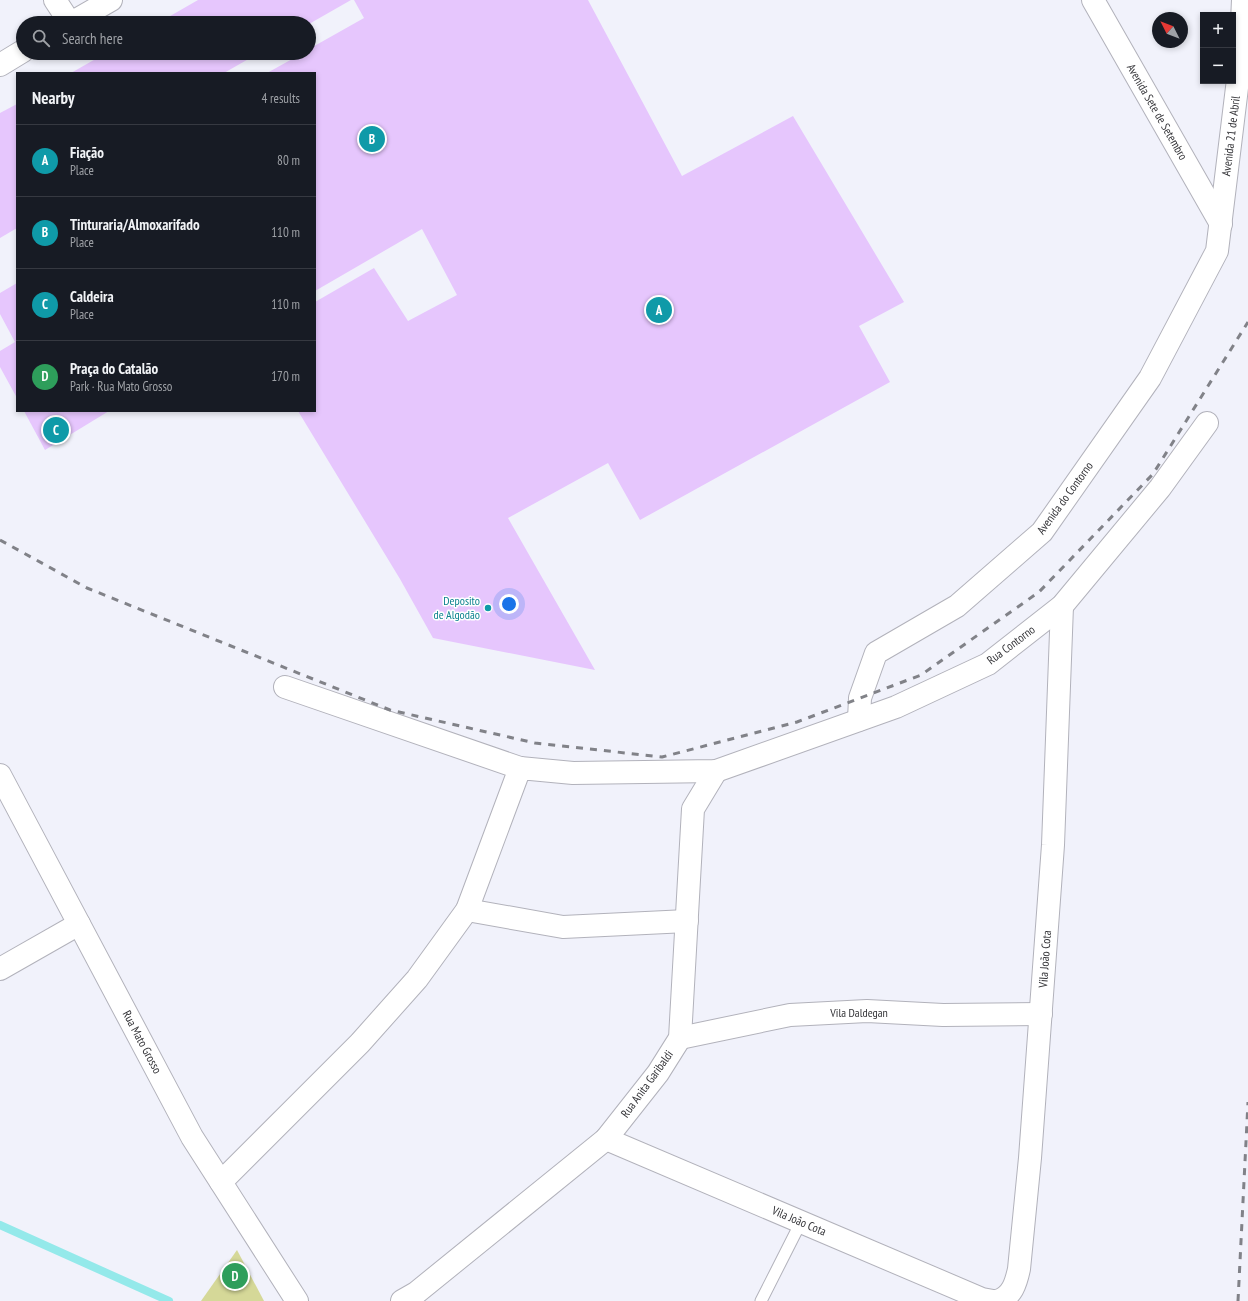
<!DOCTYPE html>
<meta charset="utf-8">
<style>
body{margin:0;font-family:"PT Sans Narrow",sans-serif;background:#20242c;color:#f1f3f6}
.controls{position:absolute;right:12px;top:12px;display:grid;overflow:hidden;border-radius:0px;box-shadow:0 2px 6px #0003}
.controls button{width:36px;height:36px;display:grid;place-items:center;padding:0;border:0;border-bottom:1px solid #363941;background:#171b24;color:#f1f3f6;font:20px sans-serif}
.compass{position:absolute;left:1152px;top:12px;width:36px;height:36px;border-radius:50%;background:#171b24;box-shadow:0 2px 6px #0003;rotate:312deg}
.you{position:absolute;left:509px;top:604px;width:14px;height:14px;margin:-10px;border:3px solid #fff;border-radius:50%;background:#1a73e8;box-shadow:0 0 0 6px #1a73e833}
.badge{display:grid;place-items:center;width:26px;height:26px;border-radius:50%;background:#0b8043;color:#fff;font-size:13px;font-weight:700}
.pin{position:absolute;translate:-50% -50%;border:2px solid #fff;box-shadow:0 1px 4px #0006}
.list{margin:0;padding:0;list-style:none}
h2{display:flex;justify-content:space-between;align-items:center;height:52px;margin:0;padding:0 16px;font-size:17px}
h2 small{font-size:13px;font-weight:400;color:#9ea1a6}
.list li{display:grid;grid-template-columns:26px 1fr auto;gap:12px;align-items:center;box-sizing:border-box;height:72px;padding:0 16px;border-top:1px solid #363941}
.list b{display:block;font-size:15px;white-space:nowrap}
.list p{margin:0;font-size:13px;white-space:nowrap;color:#9ea1a6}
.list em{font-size:13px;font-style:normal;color:#9ea1a6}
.icon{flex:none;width:22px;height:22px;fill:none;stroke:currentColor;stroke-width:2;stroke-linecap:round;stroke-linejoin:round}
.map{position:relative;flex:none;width:1248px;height:1301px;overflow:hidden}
.search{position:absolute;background:#171b24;box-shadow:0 2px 6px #0003;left:16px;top:16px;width:300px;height:44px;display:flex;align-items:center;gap:10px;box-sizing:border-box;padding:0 14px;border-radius:22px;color:#9ea1a6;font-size:15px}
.panel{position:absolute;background:#171b24;box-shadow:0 2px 6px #0003;left:16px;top:72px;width:300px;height:340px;border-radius:0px}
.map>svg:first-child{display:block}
.green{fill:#d5d898}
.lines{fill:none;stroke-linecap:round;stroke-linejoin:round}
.stream{stroke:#94e9ea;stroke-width:8}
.building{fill:#e6c6fd}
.lane-casing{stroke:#b2b2bb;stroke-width:13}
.street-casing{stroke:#b2b2bb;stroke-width:24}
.lane{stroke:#fff;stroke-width:11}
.street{stroke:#fff;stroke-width:22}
.rail{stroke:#818288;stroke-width:3;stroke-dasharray:7 7;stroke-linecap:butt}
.culture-dot{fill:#0f9aa8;stroke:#fff;stroke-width:1.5}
.labels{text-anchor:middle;stroke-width:3;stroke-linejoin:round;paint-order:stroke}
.street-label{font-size:12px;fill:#343438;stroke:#fff}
.culture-label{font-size:12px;fill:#0d838f;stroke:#fff;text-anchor:end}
</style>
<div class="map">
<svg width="1248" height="1301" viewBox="0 0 1248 1301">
<rect width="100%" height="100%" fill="#f1f2fb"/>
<path class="green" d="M237 1250 264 1301H201Z"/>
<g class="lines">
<path class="stream" d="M0 1225 169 1301"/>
</g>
<g class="building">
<path d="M198 0H351L309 24V23H158Z"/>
<path d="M354 0H588L682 176 793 116 904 302 859 326 890 382 640 520 608 463 508 518 595 670 433 638 400 579 298 411H315V302L374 268 408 321 457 295 422 229 315 291V73H267L303 53H309V49L364 18Z"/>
<path d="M106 53H259L224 73H71Z"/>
<path d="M17 104V228L0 238V113Z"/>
<path d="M17 283V398L0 367V351L15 342 0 314V293Z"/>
<path d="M24 411H109L45 450Z"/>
</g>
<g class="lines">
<defs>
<path id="lane" d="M761 1301 801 1222"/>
<g id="street">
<path d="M55 0 70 23"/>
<path d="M1093 0 1221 224"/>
<path d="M71 23 111 0"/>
<path d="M0 65 23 51"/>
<path d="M285 687 520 768"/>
<path d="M859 720 860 698 876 653 957 606 1042 532 1150 378 1217 251 1240 63 1243 0"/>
<path d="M0 775 192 1137 297 1301"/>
<path d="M467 910 563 927 687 921"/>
<path d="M0 969 79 924"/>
<path d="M680 1038 790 1015 867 1011 943 1015 1041 1014"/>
<path d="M606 1139 982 1299 993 1301"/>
<path d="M221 1182 360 1043 417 979 467 910 520 768 573 773 716 771 896 707 988 664 1062 606 1160 488 1207 423"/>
<path d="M402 1301 416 1293 606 1139 658 1073 680 1038 693 809 716 771"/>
<path d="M997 1301C1012 1297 1016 1283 1019 1269L1030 1158 1053 845 1062 606"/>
</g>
</defs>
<use href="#lane" class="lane-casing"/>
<use href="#street" class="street-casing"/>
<use href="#lane" class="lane"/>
<use href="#street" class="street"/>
<g class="rail">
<path d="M0 540 87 588 390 710 535 743 662 757 797 722 921 675 1039 592 1153 474 1248 322"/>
<path d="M1238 1301 1248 1102"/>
</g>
</g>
<circle class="culture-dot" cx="488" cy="608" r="4"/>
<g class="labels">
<g class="street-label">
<text transform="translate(1157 112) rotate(60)" y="4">Avenida Sete de Setembro</text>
<text transform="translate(1231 136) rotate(-83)" y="4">Avenida 21 de Abril</text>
<text transform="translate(1065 498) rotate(-54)" y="4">Avenida do Contorno</text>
<text transform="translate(1011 645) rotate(-37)" y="4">Rua Contorno</text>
<text transform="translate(1045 959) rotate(-86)" y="4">Vila João Cota</text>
<text x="859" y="1017">Vila Daldegan</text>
<text transform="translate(142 1042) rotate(62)" y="4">Rua Mato Grosso</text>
<text transform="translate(647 1084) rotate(-54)" y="4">Rua Anita Garibaldi</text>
<text transform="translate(799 1221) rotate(23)" y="4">Vila João Cota</text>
</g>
<g class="culture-label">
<text x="480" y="605">Deposito<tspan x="480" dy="14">de Algodão</tspan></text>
</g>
</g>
</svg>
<div class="controls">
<button>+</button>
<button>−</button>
</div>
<svg class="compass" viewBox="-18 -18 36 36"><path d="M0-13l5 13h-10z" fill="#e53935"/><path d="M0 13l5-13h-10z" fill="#9ea1a6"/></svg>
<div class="you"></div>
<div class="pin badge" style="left:659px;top:310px;background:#0f9aa8">A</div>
<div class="pin badge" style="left:372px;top:139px;background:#0f9aa8">B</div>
<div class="pin badge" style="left:56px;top:430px;background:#0f9aa8">C</div>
<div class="pin badge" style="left:235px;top:1276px;background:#2e9e5b">D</div>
<div class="search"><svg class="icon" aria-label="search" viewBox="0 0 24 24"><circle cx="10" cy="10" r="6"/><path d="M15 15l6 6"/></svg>Search here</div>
<section class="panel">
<h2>Nearby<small>4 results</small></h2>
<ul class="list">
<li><span class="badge" style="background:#0f9aa8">A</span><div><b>Fiação</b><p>Place</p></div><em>80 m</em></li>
<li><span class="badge" style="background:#0f9aa8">B</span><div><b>Tinturaria/Almoxarifado</b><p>Place</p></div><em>110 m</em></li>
<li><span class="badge" style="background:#0f9aa8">C</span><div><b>Caldeira</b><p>Place</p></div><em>110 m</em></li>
<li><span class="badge" style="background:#2e9e5b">D</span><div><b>Praça do Catalão</b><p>Park · Rua Mato Grosso</p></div><em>170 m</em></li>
</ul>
</section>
</div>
